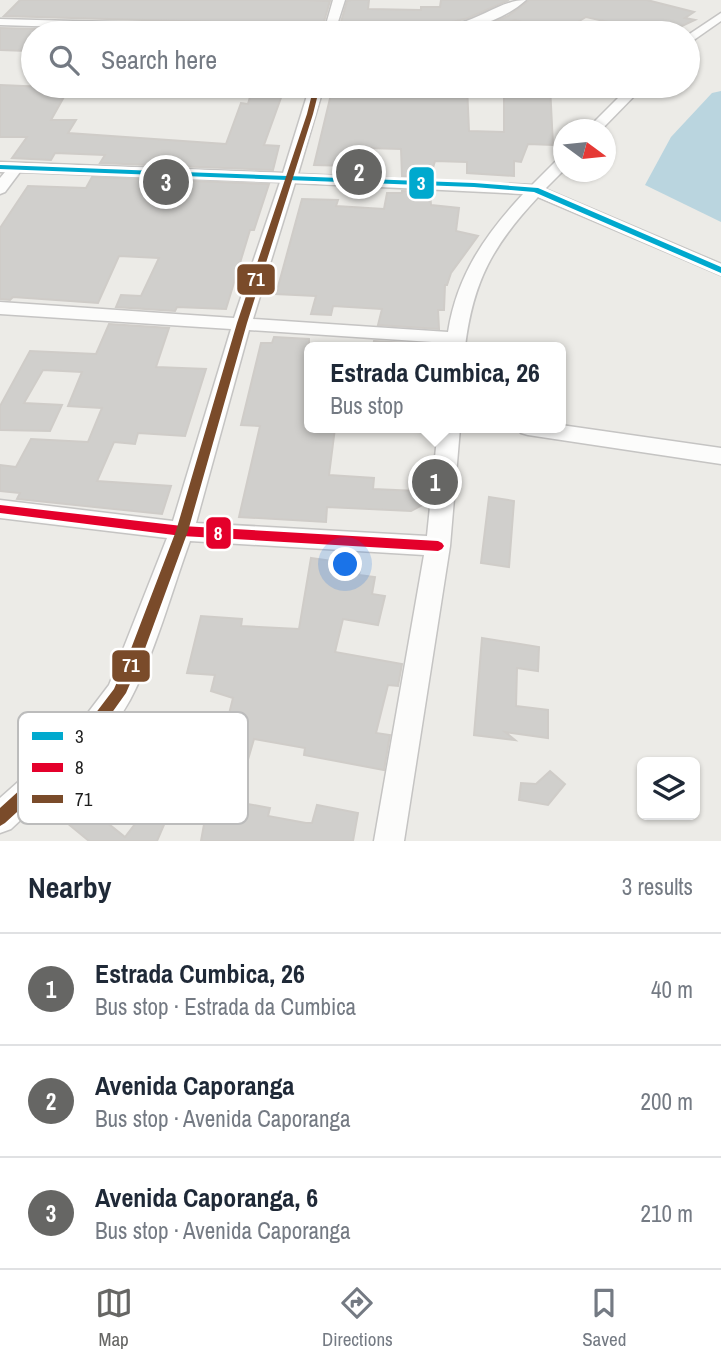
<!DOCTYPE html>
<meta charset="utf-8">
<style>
body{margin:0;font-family:"Archivo Narrow",sans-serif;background:#f6f6f7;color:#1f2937}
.controls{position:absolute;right:21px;bottom:21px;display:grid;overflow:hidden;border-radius:10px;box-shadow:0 2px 5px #0004}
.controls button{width:63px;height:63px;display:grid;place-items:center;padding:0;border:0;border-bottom:2px solid #e0e1e3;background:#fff;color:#1f2937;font:35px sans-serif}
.compass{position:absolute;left:553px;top:119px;width:63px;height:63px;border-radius:50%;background:#fff;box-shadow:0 2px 5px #0004;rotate:105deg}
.you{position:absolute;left:346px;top:565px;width:24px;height:24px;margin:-18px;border:5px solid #fff;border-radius:50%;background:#1a73e8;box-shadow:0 0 0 10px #1a73e833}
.badge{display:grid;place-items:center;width:46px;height:46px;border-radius:50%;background:#666664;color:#fff;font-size:23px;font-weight:700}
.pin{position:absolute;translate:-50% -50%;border:4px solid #fff;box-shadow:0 2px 7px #0006}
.popup{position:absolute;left:304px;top:342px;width:262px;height:91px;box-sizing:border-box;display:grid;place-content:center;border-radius:10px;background:#fff;filter:drop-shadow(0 2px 5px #0005);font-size:23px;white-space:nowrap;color:#747a83}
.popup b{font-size:26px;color:#1f2937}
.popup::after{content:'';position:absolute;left:50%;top:100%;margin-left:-14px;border:14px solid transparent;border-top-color:#fff}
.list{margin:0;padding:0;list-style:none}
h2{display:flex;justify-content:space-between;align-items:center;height:91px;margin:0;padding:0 28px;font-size:30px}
h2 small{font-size:23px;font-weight:400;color:#747a83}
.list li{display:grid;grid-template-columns:46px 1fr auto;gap:21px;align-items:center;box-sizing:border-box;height:112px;padding:0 28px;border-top:2px solid #e0e1e3}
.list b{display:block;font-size:26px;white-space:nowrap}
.list p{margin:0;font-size:23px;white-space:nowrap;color:#747a83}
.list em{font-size:23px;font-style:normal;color:#747a83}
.icon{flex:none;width:38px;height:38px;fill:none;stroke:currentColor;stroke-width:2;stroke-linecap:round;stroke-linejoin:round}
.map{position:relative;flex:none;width:721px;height:841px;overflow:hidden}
.search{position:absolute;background:#fff;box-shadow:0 2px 5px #0004;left:21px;right:21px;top:21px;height:77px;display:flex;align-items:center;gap:18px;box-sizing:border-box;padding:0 24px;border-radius:38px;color:#747a83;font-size:26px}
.sheet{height:427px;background:#fff}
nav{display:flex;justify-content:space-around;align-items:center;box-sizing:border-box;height:98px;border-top:2px solid #e0e1e3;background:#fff;font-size:19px;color:#747a83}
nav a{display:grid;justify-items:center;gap:4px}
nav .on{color:#666664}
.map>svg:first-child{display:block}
.water{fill:#bad5df}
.building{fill:#d0cfcc;stroke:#cfccc8;stroke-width:2}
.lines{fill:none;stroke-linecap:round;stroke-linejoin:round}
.minor-casing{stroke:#c5c4c3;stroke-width:3}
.minor{fill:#fcfcfb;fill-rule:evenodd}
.bus-1-casing{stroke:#fff;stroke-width:6}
.bus-2-casing{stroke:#fff;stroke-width:6}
.bus-3-casing{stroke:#fff;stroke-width:6}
.bus-1{fill:#00a9ce;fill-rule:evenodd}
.bus-2{fill:#e4002b;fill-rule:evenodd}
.bus-3{fill:#7a4b2a;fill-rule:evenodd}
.key{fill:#fff;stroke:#bcbcbc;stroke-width:2}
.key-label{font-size:19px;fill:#1e1e1e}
.line-badge{stroke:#fff;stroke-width:2.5}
.badge-label{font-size:19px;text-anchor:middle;font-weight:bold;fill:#fff}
</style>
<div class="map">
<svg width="721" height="841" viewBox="0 0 721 841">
<rect width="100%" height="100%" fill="#ecebe7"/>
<path class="water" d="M721 91V222L645 185 671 137 712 93Z"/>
<g class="building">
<path d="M20 0H306L330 1 323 25H319L4 16Z"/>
<path d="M351 0H369L368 9 421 10V7H440L441 0H509L468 18 445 24 415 27 340 25 347 1Z"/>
<path d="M529 0H647L694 12 685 18 695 20 667 33H622L631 27 586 17 571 26 563 24 552 30 515 20 493 27 483 26 508 16Z"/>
<path d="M0 28 179 33H33V45L28 51 0 50Z"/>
<path d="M0 85 69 88 51 120H76L68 133 226 144 241 103 248 104 250 97 255 94 282 95 264 145 279 146 273 170 100 163 105 155 55 153 51 160 12 158 27 137H0Z"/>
<path d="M333 86H467L469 131 504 132V86H550L553 145 528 144 521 162 514 161V176L467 173V162L435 161 430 178 402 176 401 149 367 148V155H351L350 166 314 165Z"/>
<path d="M92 177 269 184 254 230H250L226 309 177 307 175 311 116 307 121 295 141 296 159 258 119 256 98 303 13 297 10 300 0 299V228L28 186 86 188Z"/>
<path d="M402 191 430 192 431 205 459 208 456 231 478 236 451 273 447 285H445L444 310H438L439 329 378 325 382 309 333 306 331 315 311 314 316 296 276 294 302 199 338 200 336 206 384 209 387 193H402Z"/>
<path d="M109 324 169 328 156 367 206 369 185 436 138 433 135 444 114 442 97 481 171 486 162 514 17 499 20 493 0 491V465L16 467 31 439 88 442 102 408 68 406 82 372 43 370 24 403 62 405 50 431 0 430V406L30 351 96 354Z"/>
<path d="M274 337 309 339V428H335L329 475 374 478 373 489 417 491V496L428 502 411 511 327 507 326 522 239 517 260 426 241 425 261 343H272Z"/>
<path d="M374 341 439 345V347H373Z"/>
<path d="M489 497 514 501 509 567 481 563Z"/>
<path d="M311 558 361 565 359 575 375 577 372 594 385 596 378 625 343 619 335 652 402 664 398 686 388 685 376 733 390 735 384 770 304 755 305 748 254 739 247 763 218 758 233 698 211 691 215 675 187 673 201 616 242 619 241 626 299 629Z"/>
<path d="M482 638 539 647 538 671 517 668 516 706 548 710V738L505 732 515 740 474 735Z"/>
<path d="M144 749 168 764 154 783 176 797 157 841H89L50 809 68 791 125 837 151 803 93 767 104 753 129 768Z"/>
<path d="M550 771 565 784 548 805 519 800 521 783 536 784Z"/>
<path d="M209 797 270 808 268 816 306 823H312L317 805 358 813 353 841H201Z"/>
</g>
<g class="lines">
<defs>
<g id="minor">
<path d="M333 0H345L336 28C376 28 422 34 460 23 483 17 503 0 526 0 503 21 468 30 438 33H254L0 25V19L325 28Z"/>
<path d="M721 13V21L688 44V35Z"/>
<path d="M310 86H324L298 174 532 185 559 158 564 157V170L545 189 721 264V275L538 197C493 245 473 281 465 347H447V343L249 330 196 523 427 536 438 428H460L450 546 404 841H374L424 555 190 541C171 593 156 651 130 700 102 751 53 789 11 829L0 833V798L71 735 109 685 167 538 0 518V500L173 521 231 329 0 314V302L234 318 280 182 20 172 5 192 0 194V178L5 172H0V162L283 173ZM295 183 523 194C485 235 457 275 448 332L253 319Z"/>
<path d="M630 86H644L601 130H586Z"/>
<path d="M561 425 721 448V464L528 435 521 433 517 428H561Z"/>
</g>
</defs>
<use href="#minor" class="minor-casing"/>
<use href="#minor" class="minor"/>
<defs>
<path id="bus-1" d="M0 165 474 183 538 188 721 267V273L534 192 474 187 0 169Z"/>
<path id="bus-2" d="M0 505 182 526 438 541 442 543 444 546 442 549 438 551 182 536 0 513Z"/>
<path id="bus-3" d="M314 86H320L313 114 247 323 188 531 143 654 126 693 86 749 5 823 0 826V808L76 739 114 689 129 654 176 531 237 323 307 114Z"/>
</defs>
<use href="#bus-1" class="bus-1-casing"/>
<use href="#bus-2" class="bus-2-casing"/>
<use href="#bus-3" class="bus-3-casing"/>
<use href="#bus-1" class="bus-1"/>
<use href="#bus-2" class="bus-2"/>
<use href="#bus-3" class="bus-3"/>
</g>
<rect x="18" y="712" width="230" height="112" rx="10" class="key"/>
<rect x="32" y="732" width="31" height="8" fill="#00a9ce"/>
<rect x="32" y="763" width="31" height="9" fill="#e4002b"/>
<rect x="32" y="795" width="31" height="8" fill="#7a4b2a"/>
<g class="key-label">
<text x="75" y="743">3</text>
<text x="75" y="774">8</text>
<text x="75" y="806">71</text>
</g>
<g class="line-badge">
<rect x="408" y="166" width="27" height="34" rx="7" fill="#00a9ce"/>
<rect x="236" y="263" width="40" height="33" rx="7" fill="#7a4b2a"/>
<rect x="205" y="516" width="27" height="34" rx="7" fill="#e4002b"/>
<rect x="111" y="649" width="40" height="34" rx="7" fill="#7a4b2a"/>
</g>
<g class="badge-label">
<text x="421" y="190">3</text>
<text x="256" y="286">71</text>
<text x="218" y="540">8</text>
<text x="131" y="672">71</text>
</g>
</svg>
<div class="controls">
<button><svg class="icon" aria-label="layers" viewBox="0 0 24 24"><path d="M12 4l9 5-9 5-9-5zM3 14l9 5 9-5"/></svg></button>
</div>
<svg class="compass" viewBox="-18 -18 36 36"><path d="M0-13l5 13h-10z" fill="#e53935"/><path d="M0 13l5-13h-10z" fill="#747a83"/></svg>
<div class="you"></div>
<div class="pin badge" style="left:435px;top:482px">1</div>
<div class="popup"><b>Estrada Cumbica, 26</b>Bus stop</div>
<div class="pin badge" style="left:359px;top:172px">2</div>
<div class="pin badge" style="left:166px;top:182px">3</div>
<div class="search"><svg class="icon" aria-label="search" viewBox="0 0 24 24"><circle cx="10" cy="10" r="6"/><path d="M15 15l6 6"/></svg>Search here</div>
</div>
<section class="sheet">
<h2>Nearby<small>3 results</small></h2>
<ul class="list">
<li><span class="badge">1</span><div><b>Estrada Cumbica, 26</b><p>Bus stop · Estrada da Cumbica</p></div><em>40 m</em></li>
<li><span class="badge">2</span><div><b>Avenida Caporanga</b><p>Bus stop · Avenida Caporanga</p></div><em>200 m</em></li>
<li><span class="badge">3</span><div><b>Avenida Caporanga, 6</b><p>Bus stop · Avenida Caporanga</p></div><em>210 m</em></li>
</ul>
</section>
<nav>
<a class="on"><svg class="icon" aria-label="map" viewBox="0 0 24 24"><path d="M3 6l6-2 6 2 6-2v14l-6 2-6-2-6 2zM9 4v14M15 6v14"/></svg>Map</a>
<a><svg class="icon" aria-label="directions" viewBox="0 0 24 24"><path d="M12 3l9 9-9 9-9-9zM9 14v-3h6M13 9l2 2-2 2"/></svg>Directions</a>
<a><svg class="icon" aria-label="saved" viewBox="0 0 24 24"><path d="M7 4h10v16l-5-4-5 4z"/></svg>Saved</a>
</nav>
